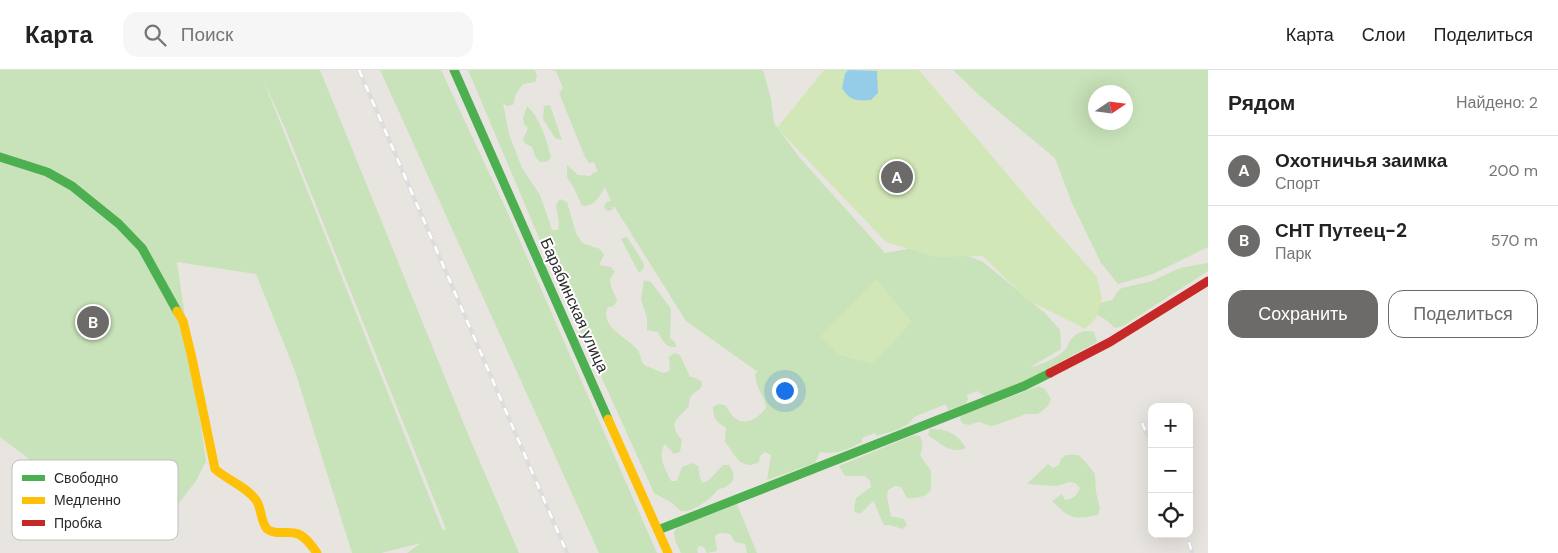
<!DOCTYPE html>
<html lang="ru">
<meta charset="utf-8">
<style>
body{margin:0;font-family:"DM Sans",sans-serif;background:#f6f6f6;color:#222}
.controls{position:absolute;right:15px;bottom:15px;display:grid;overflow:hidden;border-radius:10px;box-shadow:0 5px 20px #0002}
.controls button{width:45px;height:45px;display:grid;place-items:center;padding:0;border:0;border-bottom:1px solid #e0e0e0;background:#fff;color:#222;font:25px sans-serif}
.compass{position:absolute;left:1088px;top:15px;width:45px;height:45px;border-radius:50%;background:#fff;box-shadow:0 5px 20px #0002;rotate:77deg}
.you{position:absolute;left:784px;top:320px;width:18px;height:18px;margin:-12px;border:4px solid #fff;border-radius:50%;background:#1a73e8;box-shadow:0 0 0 8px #1a73e833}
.badge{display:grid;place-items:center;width:32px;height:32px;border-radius:50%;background:#6c6b69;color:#fff;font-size:16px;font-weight:700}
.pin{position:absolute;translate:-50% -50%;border:2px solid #fff;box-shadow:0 1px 5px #0006}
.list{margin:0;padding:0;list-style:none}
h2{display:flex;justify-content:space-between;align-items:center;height:65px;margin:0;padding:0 20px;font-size:21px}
h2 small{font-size:16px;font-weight:400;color:#767676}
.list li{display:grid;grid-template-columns:32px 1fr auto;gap:15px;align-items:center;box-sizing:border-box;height:70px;padding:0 20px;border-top:1px solid #e0e0e0}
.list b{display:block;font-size:19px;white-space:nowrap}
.list p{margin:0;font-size:16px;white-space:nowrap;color:#767676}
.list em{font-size:16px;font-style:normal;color:#767676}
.actions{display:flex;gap:10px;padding:15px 20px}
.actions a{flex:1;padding:11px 0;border:1px solid #6c6b69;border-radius:15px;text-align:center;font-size:18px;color:#6c6b69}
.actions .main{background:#6c6b69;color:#fff}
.icon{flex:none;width:28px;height:28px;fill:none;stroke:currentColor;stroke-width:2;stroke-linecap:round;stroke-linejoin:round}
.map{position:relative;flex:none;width:1208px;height:483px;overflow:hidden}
header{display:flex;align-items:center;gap:30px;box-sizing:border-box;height:70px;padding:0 25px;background:#fff;border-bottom:1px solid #e0e0e0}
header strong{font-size:24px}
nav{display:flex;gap:28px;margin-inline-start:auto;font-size:18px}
.search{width:350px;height:45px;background:#f6f6f6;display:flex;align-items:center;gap:12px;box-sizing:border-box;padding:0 18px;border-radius:15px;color:#767676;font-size:19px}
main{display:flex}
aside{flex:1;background:#fff}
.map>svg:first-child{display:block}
.green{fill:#c8e2b9;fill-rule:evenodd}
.pitch{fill:#d1e7b7}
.water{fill:#95cde8}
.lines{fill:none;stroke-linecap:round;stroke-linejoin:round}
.fast{stroke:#4caf50;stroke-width:9}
.slow{stroke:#ffc107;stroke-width:9}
.jam{stroke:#c62828;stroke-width:9}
.rail-casing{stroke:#deddde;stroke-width:4.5}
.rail{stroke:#fff;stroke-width:2.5;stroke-dasharray:8;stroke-linecap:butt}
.labels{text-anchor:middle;stroke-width:4;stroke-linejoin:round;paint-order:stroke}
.street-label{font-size:16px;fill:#292929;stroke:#fff}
.key{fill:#fff;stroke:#bfbfbf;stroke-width:1}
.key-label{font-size:14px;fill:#292929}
</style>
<header>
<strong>Карта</strong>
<div class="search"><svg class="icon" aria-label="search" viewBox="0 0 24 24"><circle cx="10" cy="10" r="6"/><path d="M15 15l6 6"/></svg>Поиск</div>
<nav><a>Карта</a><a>Слои</a><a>Поделиться</a></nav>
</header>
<main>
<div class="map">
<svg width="1208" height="483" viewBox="0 0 1208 483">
<rect width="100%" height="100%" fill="#e8e5e0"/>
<g class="green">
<path d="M0 0H320L470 369 519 483H407L421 473 381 483H352L295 301 256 204 177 192 206 391 196 411 178 434 154 458 144 460 134 458 37 395 0 367ZM262 7 285 58 446 459 443 461Z"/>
<path d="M380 0H441L505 137 657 483H599Z"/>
<path d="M468 0H535L537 6 535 12 523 14 516 24 513 35 507 36 503 33 509 64 522 98 540 125 552 160H558L559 154 556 135 560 129 567 132 576 163 582 173 600 179 604 185 599 195 611 197 615 202C605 211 613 220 617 230L614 236 608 237C599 255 625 267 635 277 641 282 640 289 644 295L663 303 670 301 669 287 674 283 680 285 690 307 696 308 702 312 701 318C694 323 688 326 689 336 677 350 667 352 682 370L680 382 674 384 665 374C657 385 665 400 671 411H677L682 397 693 393 698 396 700 408 703 413 709 410 723 395H729C740 410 730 416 717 420 713 428 690 444 681 441 678 439 675 435 672 433 666 429 660 427 654 423L548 189Z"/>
<path d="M550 0H763L771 29 774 53 799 87 885 183 925 176 958 182 983 192 1045 243 1060 260 1061 279 1029 298C1042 294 1053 290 1064 281 1068 278 1068 274 1070 271 1076 262 1085 259 1094 262L1097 272 1016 316 988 326H984L977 321 967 325 968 330 965 334 948 340 946 334 914 347C908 359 888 362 877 366L875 363 862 368V372C850 379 834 385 820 382L815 393 767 410 771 385 765 382 760 386 759 392C741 402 735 384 725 372L726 358C717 352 713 349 713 337L718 334 725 335C728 339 731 345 735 348 745 357 759 347 766 338 765 325 756 320 755 304L758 302 686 251 614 136 612 140 607 141 604 137 606 132 611 131 605 117C599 127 595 136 582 136L574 118 567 107V95L578 105 590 106 595 102H598L594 92 589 93 585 87 559 23 563 18 556 1Z"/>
<path d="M953 0H1208V177L1153 204 1118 214 1101 193 1072 133 1055 88 980 26ZM1096 22H1126V52H1096Z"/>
<path d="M550 35 562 70 555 68 543 49 544 36Z"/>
<path d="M527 36C540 48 547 70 551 88L546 92H540L536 88 532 77 526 74 523 69 528 58 524 54 523 48Z"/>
<path d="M627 167 643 192 644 198 639 203 621 169Z"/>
<path d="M1208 193V201L1123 256 1115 258 1106 250 1096 244 1099 233 1112 230 1119 220 1122 218 1152 211 1180 198Z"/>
<path d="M644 210 651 212 671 239 670 268 675 272 676 277C665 278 663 271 658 262L647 260V248L641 229Z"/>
<path d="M1039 316 1045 319 1051 329 1048 336 1038 344H1026L996 355 990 356 979 352 968 355 962 353 959 346Z"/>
<path d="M930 359C947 359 957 363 966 378 951 385 940 373 928 365Z"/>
<path d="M914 365 920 366C923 373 923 378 920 385L931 401V420C924 428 917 428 907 428L901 417 895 416 888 420 887 427 891 446 904 449 907 455 902 459 890 455H884C879 447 878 438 873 431L860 444 854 441 856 428 871 417 870 411 865 406H845L839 396Z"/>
<path d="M1066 385H1078L1083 389 1095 404 1096 422 1100 439 1098 445C1074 450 1070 449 1052 431L1062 424 1065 430C1073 429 1077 426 1080 418L1075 413 1069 412 1057 416 1027 414 1048 394 1053 398 1059 395 1061 389Z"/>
<path d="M736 432 757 483H747L745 474 735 472 730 464 722 463 717 464 715 467 717 481 707 483 704 477 699 476 697 479 698 483H681L675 470 674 462 679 455Z"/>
</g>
<g class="pitch">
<path d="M824 0H919L1035 137 1097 207 1102 228 1096 248 1085 259 1026 229 983 186 935 187 886 172 777 58Z"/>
<path d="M876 209 912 252 873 294 839 285 820 267Z"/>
</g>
<path class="water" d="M848 0 877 1 878 23 871 30C857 31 850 31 842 18L845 4Z"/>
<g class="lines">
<g class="fast">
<path d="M454 0 608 349"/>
<path d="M0 87 47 102 72 116 119 154 142 178 177 241"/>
<path d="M658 460 1024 316 1050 303"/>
</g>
<g class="slow">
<path d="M177 241 183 251 192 288 215 399C227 410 246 416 256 430 262 438 260 451 267 459 276 466 288 460 298 464 306 467 312 476 317 483"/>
<path d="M608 349 668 483"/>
</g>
<path class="jam" d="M1050 303 1110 272 1208 211"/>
<defs>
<g id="rail">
<path d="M359 0 567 483"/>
<path d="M1142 353 1152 376"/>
<path d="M1189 472 1192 483"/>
</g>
</defs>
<use href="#rail" class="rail-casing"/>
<use href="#rail" class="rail"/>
</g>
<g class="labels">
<g class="street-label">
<text transform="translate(575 235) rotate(66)" y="6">Барабинская улица</text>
</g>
</g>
<rect x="12" y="390" width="166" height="80" rx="8" class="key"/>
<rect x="22" y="405" width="23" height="6" fill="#4caf50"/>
<rect x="22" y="427" width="23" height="7" fill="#ffc107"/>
<rect x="22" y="450" width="23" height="6" fill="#c62828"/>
<g class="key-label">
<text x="54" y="413">Свободно</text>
<text x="54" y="435">Медленно</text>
<text x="54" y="458">Пробка</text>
</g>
</svg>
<div class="controls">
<button>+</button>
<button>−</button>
<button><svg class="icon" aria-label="locate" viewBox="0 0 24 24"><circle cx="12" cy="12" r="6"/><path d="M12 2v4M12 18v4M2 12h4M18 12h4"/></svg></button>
</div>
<svg class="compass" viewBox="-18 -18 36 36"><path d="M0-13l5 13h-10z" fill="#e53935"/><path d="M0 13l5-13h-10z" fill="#767676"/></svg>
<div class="you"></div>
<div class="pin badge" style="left:897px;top:107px">A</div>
<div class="pin badge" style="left:93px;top:252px">B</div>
</div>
<aside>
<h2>Рядом<small>Найдено: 2</small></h2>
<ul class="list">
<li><span class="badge">A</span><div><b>Охотничья заимка</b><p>Спорт</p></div><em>200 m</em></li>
<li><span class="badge">B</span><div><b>СНТ Путеец-2</b><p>Парк</p></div><em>570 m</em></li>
</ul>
<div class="actions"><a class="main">Сохранить</a><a>Поделиться</a></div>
</aside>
</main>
